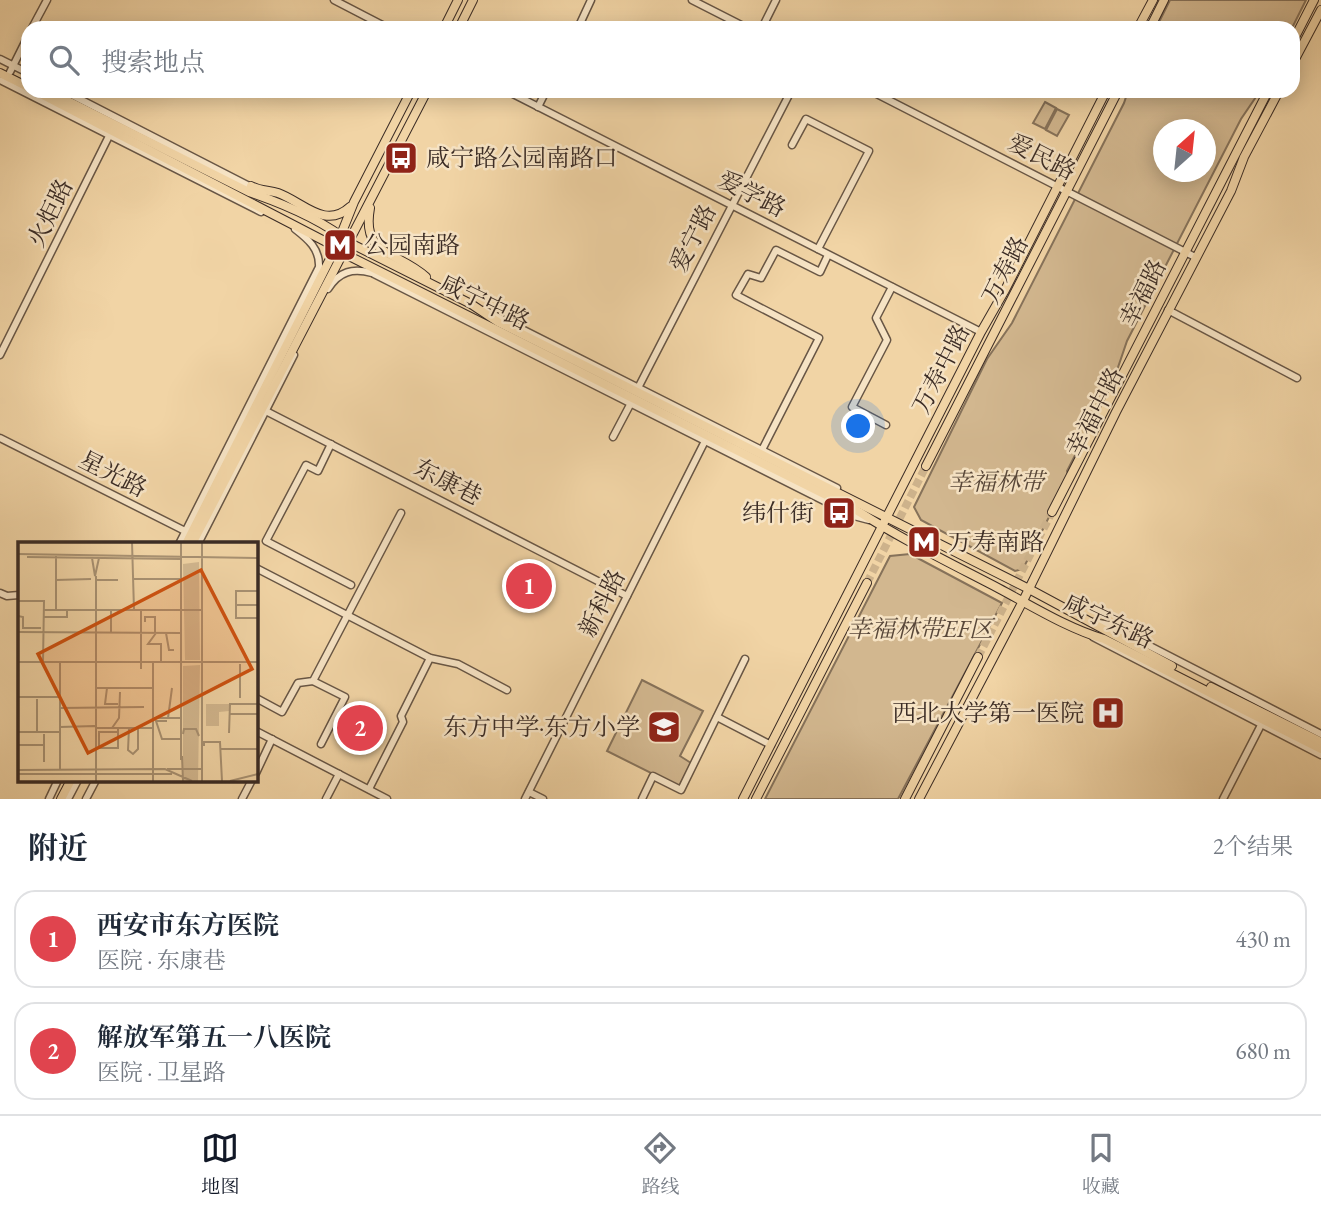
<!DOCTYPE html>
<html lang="zh">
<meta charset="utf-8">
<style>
body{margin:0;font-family:"EB Garamond","Noto Serif SC",serif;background:#f2f2f3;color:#1f2937}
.compass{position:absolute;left:1153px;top:119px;width:63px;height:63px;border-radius:50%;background:#fff;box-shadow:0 4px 18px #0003;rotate:27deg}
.you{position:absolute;left:859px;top:427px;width:24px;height:24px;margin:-18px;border:5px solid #fff;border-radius:50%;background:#1a73e8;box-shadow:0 0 0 10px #1a73e833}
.badge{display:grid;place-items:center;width:46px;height:46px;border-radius:50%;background:#111827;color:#fff;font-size:23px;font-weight:700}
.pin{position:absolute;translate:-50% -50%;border:4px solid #fff;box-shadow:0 2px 7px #0006}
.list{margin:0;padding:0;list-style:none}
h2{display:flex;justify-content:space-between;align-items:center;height:91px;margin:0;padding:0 28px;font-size:30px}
h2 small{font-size:23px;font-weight:400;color:#747a83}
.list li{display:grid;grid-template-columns:46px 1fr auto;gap:21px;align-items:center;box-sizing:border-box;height:98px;margin:0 14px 14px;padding:0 14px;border:2px solid #e0e1e3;border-radius:21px}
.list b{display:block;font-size:26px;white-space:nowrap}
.list p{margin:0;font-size:23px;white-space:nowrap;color:#747a83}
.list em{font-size:23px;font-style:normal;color:#747a83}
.icon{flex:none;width:38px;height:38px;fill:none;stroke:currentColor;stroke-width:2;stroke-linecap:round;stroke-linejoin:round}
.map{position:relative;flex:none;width:1321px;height:799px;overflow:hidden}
.search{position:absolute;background:#fff;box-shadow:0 4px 18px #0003;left:21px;right:21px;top:21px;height:77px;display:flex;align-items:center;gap:18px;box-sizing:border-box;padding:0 24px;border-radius:21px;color:#747a83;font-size:26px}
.sheet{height:315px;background:#fff}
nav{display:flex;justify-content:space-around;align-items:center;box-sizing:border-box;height:98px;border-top:2px solid #e0e1e3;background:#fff;font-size:19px;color:#747a83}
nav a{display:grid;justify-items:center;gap:4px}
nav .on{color:#111827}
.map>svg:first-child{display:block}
.green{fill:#d2b78f;stroke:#86725a;stroke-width:2;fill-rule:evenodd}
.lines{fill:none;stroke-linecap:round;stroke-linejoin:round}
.major-tunnel{stroke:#cdb28b;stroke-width:8;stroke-dasharray:8 4;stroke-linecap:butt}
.minor-casing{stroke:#685645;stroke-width:9}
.major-casing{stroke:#3b2c25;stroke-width:10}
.minor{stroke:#f6e3c4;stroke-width:6}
.major{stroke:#f1d4a5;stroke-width:8}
.labels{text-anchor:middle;stroke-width:5;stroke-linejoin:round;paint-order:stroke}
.street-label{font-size:24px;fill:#3b2c25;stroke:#f6e3c4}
.poi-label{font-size:24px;fill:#3b2c25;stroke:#f6e3c4;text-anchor:start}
.park-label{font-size:24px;font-style:italic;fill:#59483a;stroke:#f6e3c4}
.inset-road{fill:none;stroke:#a89172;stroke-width:2}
.view{fill:#ce5210;fill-opacity:0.15;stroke:#ce5210;stroke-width:3.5}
.inset-edge{fill:none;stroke:#3b2c25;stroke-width:3.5}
</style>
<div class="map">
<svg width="1321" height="799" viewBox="0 0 1321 799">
<rect width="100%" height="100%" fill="#f1d4a5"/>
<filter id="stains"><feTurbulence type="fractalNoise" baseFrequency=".00286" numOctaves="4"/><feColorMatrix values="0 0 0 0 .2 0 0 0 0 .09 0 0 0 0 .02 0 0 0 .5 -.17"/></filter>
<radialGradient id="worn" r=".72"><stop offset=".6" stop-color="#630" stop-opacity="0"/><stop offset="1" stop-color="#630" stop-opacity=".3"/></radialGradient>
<g class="green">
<path d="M1170 0H1306L1292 28H1156Z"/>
<path d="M1128 91H1260L1241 119 1127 341 1114 379 1067 471 1069 477 1023 569 1015 571 921 520 914 507 987 359 1012 323 1124 103ZM1164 130H1206V172H1164Z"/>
<path d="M1045 102 1056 108 1045 129 1033 123Z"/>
<path d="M1057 109 1069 115 1057 136 1046 130Z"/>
<path d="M910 554 1002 603 898 799H765L890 556Z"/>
<path d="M642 680 703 711 680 756 691 763 679 787 607 751Z"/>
</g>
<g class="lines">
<g class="major-tunnel">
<path d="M867 583 926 466"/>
<path d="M978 657 1052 512"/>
</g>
<defs>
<g id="minor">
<path d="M334 0 388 28"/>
<path d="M692 0 747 28"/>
<path d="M32 28 47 0"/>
<path d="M578 28 591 0"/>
<path d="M762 28 776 0"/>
<path d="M0 59 28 73"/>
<path d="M10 72 28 36"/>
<path d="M0 80 261 212"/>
<path d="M64 91 253 188"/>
<path d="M507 91 981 332"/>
<path d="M871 91 1195 257"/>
<path d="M538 107 546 91"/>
<path d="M792 145 806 119 869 151 818 249"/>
<path d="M370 269 374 274 854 516 869 520"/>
<path d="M328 289C339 271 353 268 372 273"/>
<path d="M484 310 837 488"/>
<path d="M1168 310 1297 378"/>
<path d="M0 355 110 134"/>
<path d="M638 388 791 91"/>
<path d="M258 407 627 596"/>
<path d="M886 425 852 407 887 340 876 318 892 287"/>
<path d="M613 437 632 401"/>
<path d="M0 438 189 533"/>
<path d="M331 444 318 471 306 465 266 541 351 585"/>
<path d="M762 450 819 338 736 295 748 274 761 278 776 250 820 272 828 255"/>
<path d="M179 544 319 267C320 249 308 239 295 229"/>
<path d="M198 544 294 355"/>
<path d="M256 568 430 658 458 664 507 690"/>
<path d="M0 593 7 596 19 595"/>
<path d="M1094 622 1109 625 1321 734"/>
<path d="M1093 637 1321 755"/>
<path d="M313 681 345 697 321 744"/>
<path d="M256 698 282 712 298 683 313 681 401 513"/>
<path d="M717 717 771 745"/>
<path d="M256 731 387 799"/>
<path d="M256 773 272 739"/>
<path d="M369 789 403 722 401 716 430 658"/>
<path d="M529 792 543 799"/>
<path d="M49 799 58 780"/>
<path d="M68 799 78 780"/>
<path d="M86 799 96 780"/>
<path d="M242 799 252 780"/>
<path d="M326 799 339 774"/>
<path d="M525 799 706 439"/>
<path d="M642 799 653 776 681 790 745 659"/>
<path d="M1223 799 1261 725"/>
</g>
<g id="major">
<path d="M444 28 458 0"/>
<path d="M459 28 473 0"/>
<path d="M1138 28 1153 0"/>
<path d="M1150 28 1164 0"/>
<path d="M1293 41 1314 0"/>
<path d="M1293 63 1321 10"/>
<path d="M0 73 28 87"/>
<path d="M35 91 336 247 341 252 856 510C901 539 950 563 998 588 1032 606 1067 628 1104 639L1321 749"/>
<path d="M48 91 249 192C281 203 324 221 350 243L471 304 498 322 1029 589 1172 666"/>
<path d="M251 186C260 191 269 190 278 193 303 202 325 230 350 207"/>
<path d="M370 208C361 257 398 251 426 277"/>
<path d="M926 466 1118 91"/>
<path d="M1052 512 1268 91"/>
<path d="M186 544 336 247 354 202 411 91"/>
<path d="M192 544 427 91"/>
<path d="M1211 687 1321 742"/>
<path d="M61 799 71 780"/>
<path d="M743 799 981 332 1005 290 1106 91"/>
<path d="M756 799 867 583"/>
<path d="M905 799 978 657"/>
<path d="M919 799 1023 601 1116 412 1231 191 1244 157 1279 91"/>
</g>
</defs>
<use href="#minor" class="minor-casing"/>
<use href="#major" class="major-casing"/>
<use href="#minor" class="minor"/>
<use href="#major" class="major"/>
</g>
<defs>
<symbol id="bus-square" viewBox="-11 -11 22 22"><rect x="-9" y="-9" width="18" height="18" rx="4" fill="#8f2418" stroke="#f6e3c4"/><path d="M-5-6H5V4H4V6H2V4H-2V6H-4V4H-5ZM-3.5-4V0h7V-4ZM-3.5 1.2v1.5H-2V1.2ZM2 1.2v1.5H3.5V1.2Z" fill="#fff"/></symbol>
<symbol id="metro-square" viewBox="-11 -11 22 22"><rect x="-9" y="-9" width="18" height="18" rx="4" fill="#8f2418" stroke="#f6e3c4"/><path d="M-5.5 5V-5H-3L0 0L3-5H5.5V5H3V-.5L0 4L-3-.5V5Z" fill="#fff"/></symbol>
<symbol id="hospital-square" viewBox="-11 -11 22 22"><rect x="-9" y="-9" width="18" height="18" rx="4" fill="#8f2418" stroke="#f6e3c4"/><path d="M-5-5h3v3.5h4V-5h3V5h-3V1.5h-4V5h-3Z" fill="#fff"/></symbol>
<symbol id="school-square" viewBox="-11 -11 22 22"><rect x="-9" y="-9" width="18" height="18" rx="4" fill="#8f2418" stroke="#f6e3c4"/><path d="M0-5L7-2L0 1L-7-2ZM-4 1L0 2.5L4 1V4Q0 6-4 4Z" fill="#fff"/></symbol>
</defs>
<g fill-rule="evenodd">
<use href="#bus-square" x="382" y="139" width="38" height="38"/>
<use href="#metro-square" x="321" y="226" width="38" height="38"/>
<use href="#bus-square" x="820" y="494" width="38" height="38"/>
<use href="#metro-square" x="905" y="523" width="38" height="38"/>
<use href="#hospital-square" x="1089" y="694" width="38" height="38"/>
<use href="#school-square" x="645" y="708" width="38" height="38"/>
</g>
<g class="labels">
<g class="street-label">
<text transform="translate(1042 157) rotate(27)" y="8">爱民路</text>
<text transform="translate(752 194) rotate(27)" y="8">爱学路</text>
<text transform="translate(50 213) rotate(-64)" y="8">火炬路</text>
<text transform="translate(693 238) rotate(-63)" y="8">爱宁路</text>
<text transform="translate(1005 270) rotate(-63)" y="8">万寿路</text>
<text transform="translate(1143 293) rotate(-63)" y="8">幸福路</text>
<text transform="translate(485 302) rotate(26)" y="8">咸宁中路</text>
<text transform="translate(941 369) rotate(-63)" y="8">万寿中路</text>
<text transform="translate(1095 412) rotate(-63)" y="8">幸福中路</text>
<text transform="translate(113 474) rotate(27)" y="8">星光路</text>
<text transform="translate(448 482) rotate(27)" y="8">东康巷</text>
<text transform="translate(602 603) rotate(-63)" y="8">新科路</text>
<text transform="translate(1109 621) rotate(25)" y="8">咸宁东路</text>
</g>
<g class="poi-label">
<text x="426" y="166">咸宁路公园南路口</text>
<text x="364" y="253">公园南路</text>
<text x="814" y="521" text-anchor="end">纬什街</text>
<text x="948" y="550">万寿南路</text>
<text x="1084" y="721" text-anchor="end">西北大学第一医院</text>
<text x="640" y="735" text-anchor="end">东方中学·东方小学</text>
</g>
<g class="park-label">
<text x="996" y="490">幸福林带</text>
<text x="920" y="637">幸福林带EF区</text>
</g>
</g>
<g transform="translate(18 542)">
<rect width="240" height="240" fill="#f1d4a5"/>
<path d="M181 20 182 118H167L165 22ZM182 123 180 239H165V124ZM188 162H211V169L201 170V184H188Z" fill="#d2b78f"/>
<path class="inset-road" d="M114 0 116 68M163 0V218M0 12 240 16M9 15 162 17M74 16 77 34 81 16M116 37H163M38 38 73 37M78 38H100M217 49H240M218 49V63H240M0 59H26L25 120M218 63V76H240M26 68H184M38 68V14M93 68V90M0 74 5 75V86H23M26 75H49V69M127 80V75H137V91M0 90 162 91M138 91 130 102H143V119M148 91 151 108H156M0 120H240M123 127V68M78 146H135M89 146 87 162H100M0 155H42M222 156V122M19 157V190M42 166 126 165M211 172H240M135 176H162M150 176 154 146M149 179H138L144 197H163M42 185 77 184M78 186H135M94 186 101 176 102 150M100 186V206H81V190H100M111 186 110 208 115 212 120 207V186M0 190H42M211 191 212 162H240M26 192V220M165 192 166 187H178L181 194M0 195V217M0 203H26M186 204V200H202L204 239M202 207H240M164 214 165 239M42 227V120M149 227H184M0 228 147 227 174 239M0 232H154M78 239V34M135 239V119M184 239V0M212 239 240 232"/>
<path class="view" d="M183 28 234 127 70 211 20 112Z"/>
<rect width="240" height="240" class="inset-edge"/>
</g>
<rect width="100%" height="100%" filter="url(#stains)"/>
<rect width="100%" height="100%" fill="url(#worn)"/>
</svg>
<svg class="compass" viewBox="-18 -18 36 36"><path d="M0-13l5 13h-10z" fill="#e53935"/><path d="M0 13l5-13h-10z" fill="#747a83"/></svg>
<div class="you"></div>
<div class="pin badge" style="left:529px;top:586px;background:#e0444e">1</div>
<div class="pin badge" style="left:360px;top:728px;background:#e0444e">2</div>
<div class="search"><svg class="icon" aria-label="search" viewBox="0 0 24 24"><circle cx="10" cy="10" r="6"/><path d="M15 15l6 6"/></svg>搜索地点</div>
</div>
<section class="sheet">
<h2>附近<small>2个结果</small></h2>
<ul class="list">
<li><span class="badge" style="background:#e0444e">1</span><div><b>西安市东方医院</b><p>医院 · 东康巷</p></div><em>430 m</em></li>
<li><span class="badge" style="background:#e0444e">2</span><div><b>解放军第五一八医院</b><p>医院 · 卫星路</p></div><em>680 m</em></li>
</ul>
</section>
<nav>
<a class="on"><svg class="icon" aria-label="map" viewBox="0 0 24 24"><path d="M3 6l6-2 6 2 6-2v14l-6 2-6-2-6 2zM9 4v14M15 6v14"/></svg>地图</a>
<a><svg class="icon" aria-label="directions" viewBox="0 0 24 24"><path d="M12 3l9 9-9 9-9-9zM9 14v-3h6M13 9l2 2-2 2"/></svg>路线</a>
<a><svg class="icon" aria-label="saved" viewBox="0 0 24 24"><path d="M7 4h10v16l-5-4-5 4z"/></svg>收藏</a>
</nav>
